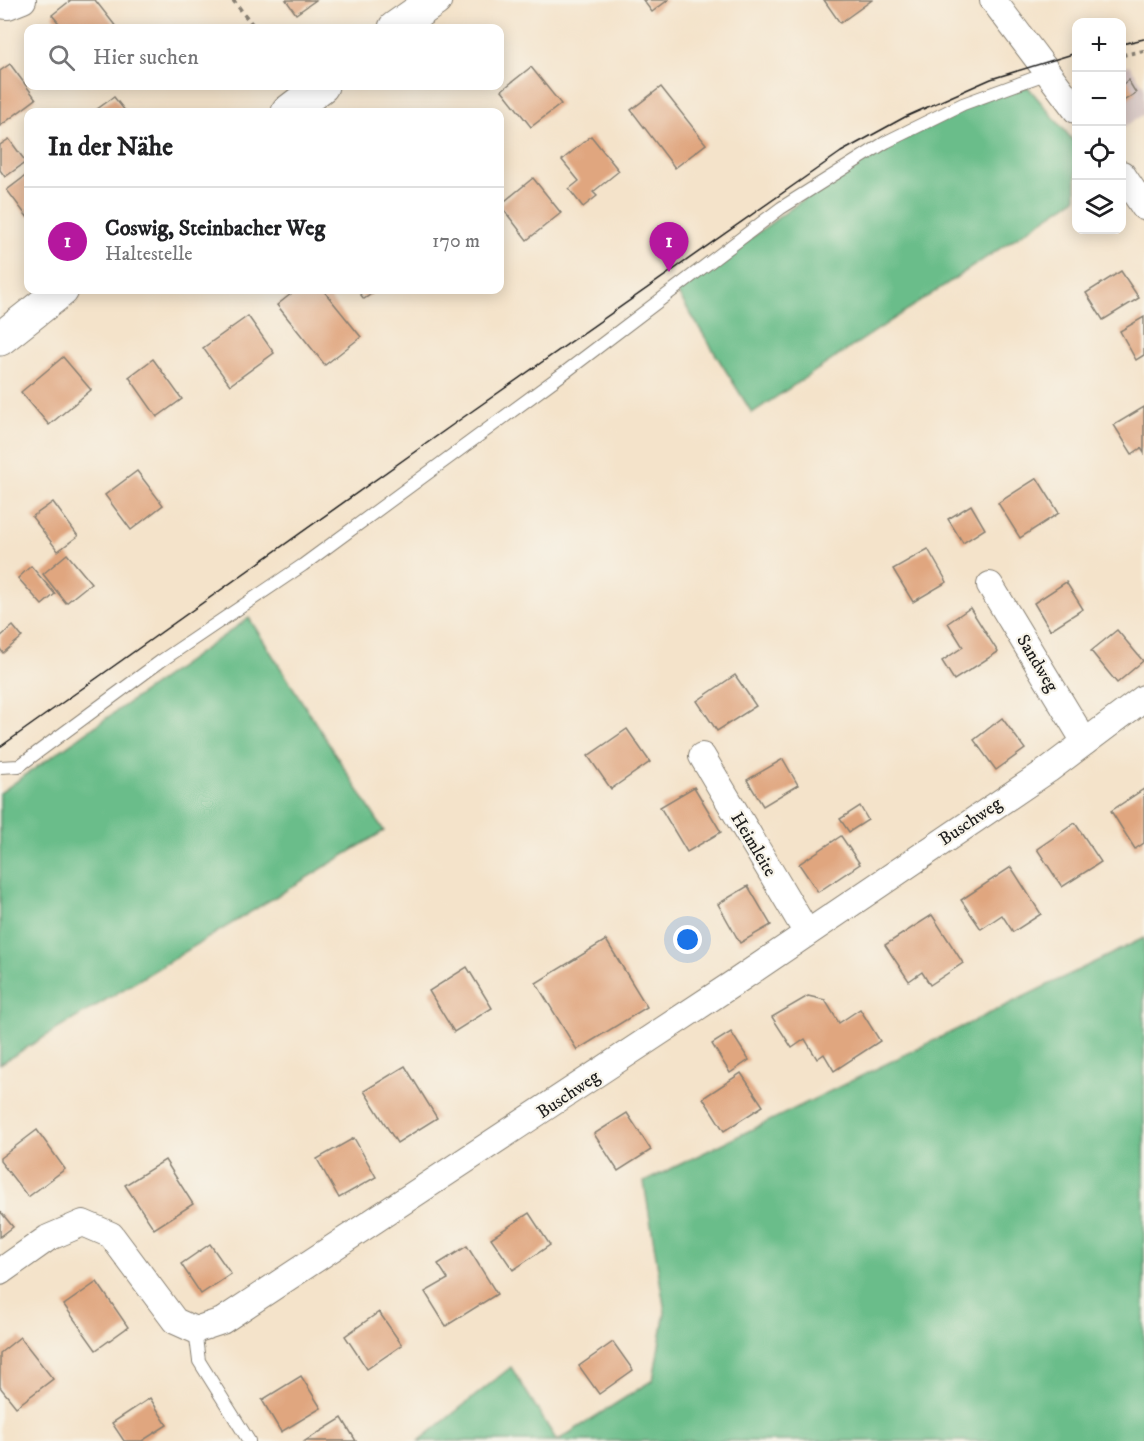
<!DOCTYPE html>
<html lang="de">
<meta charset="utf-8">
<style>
body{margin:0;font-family:"IM FELL DW Pica",serif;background:#f2f2f2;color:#202124}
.controls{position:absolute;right:18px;top:18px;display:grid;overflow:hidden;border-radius:12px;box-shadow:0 3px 15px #0003}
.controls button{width:54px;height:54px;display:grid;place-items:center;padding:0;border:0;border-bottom:2px solid #e0e0e0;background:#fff;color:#202124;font:30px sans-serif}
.you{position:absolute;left:688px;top:940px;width:21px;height:21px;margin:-15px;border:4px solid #fff;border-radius:50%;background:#1a73e8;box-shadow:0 0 0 9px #1a73e833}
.badge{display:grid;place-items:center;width:39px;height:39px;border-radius:50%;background:#b5179e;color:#fff;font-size:20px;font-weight:700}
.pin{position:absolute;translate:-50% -50px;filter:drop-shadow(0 2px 3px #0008)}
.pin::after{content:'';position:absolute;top:32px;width:21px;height:18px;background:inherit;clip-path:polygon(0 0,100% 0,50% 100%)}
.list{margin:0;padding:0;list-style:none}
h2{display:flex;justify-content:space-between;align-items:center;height:78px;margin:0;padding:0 24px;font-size:26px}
h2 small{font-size:20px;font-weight:400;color:#757577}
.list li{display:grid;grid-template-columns:39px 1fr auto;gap:18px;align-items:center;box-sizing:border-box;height:108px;padding:0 24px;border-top:2px solid #e0e0e0}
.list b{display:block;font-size:22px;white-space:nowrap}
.list p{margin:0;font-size:20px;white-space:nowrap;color:#757577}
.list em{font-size:20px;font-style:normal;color:#757577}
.icon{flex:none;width:33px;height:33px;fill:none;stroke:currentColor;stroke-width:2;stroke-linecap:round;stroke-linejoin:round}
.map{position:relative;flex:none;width:1144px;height:1441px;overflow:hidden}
.search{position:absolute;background:#fff;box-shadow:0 3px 15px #0003;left:24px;top:24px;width:480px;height:66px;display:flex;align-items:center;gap:15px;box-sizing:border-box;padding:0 21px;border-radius:12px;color:#757577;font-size:22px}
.panel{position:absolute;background:#fff;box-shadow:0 3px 15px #0003;left:24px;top:108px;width:480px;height:186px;border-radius:12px}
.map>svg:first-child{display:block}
.industrial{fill:#d1bfbd}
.forest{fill:#6bbd8a;stroke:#446c53;stroke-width:1.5}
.building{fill:#e0a67f}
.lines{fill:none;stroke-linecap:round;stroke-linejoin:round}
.lane-casing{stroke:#888073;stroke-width:14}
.street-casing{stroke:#888073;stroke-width:28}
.secondary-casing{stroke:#888073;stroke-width:35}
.path{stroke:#888073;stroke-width:4;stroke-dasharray:4.5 4.5;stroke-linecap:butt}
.lane{stroke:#fff;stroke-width:12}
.street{stroke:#fff;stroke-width:26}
.secondary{stroke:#fff;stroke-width:33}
.tram{stroke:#1c1c1c;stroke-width:1.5}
.labels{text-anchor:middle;stroke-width:4.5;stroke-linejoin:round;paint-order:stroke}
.street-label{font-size:18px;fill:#1c1c1c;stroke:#f7f3e8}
</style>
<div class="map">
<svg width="1144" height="1441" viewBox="0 0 1144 1441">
<rect width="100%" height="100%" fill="#f7f3e8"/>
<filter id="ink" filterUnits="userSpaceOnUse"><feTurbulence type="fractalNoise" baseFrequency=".0167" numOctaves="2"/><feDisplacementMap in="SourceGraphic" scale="12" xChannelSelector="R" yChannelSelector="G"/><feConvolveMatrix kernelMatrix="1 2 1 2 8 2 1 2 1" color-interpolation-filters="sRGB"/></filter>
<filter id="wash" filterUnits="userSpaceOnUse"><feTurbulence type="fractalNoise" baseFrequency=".008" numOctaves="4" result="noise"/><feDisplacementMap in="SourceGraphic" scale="24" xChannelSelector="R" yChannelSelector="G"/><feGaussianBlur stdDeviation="1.35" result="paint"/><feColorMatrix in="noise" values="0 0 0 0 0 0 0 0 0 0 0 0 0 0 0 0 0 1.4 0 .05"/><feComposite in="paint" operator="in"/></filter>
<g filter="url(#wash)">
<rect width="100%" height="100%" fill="#f4e3ca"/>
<path class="industrial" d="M1129 65 1144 86V114L1122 128V67Z"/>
<g class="forest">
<path d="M1028 87 1076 144V198L752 413 677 292 853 163 995 94Z"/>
<path d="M249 618 384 831 0 1064V793Z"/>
<path d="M1144 938V1441H419L511 1367 557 1441 653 1380 665 1312 644 1182Z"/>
</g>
<g id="blocks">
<g class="building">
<path d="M71 0H95L117 28H63L52 15Z"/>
<path d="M286 0H316L296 14Z"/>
<path d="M643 0H668L652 12Z"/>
<path d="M824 0H872L840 23Z"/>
<path d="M10 64 36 99 0 126V71Z"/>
<path d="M531 67 561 104 531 127 502 90Z"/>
<path d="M1128 80 1136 93 1122 102V85Z"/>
<path d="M661 87 706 144 675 168 631 110Z"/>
<path d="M114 97 126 112H93Z"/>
<path d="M591 136 619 171 593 192 597 196 583 207 569 189 579 181 562 160Z"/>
<path d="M9 139 26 162 5 177 0 170V145Z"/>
<path d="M28 174V218L7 190Z"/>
<path d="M533 178 561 213 527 240 500 205Z"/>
<path d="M1121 271 1139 298 1103 320 1086 293Z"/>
<path d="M296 290H323L361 337 325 365 277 305Z"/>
<path d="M357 290H377L364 299Z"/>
<path d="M248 316 274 353 230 385 203 348Z"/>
<path d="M1144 317V355L1136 360 1120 331Z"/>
<path d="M63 357 91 390 49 425 21 392Z"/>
<path d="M153 359 182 399 157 417 129 377Z"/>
<path d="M1144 407V453L1141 448 1132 454 1114 425Z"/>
<path d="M137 471 163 505 131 530 105 495Z"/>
<path d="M1037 478 1059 513 1020 538 998 503Z"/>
<path d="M53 502 78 536 58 551 32 517Z"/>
<path d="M971 505 985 529 963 543 948 519Z"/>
<path d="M928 549 947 582 913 602 893 569Z"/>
<path d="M67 554 91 583 66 603 43 574Z"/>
<path d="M31 566 55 594 42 605 18 578Z"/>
<path d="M1066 582 1083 609 1050 630 1034 603Z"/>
<path d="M970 608 998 652 954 680 942 661 963 647 948 623Z"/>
<path d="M13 626 22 637 3 653 0 649V637Z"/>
<path d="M1117 630 1143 661 1117 683 1091 651Z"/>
<path d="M735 675 756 706 717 731 697 701Z"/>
<path d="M1002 718 1025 749 996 770 974 740Z"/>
<path d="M627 729 650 762 611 789 588 756Z"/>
<path d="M783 759 798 785 763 806 747 780Z"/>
<path d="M694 787 721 832 687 852 660 807Z"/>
<path d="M1144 789V843L1135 849 1111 811Z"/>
<path d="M860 806 868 820 849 832 840 819Z"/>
<path d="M1075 823 1101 862 1062 887 1037 849Z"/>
<path d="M841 836 860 864 818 892 799 864Z"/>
<path d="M1011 867 1041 914 1013 932 1002 915 981 929 961 900Z"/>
<path d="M748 886 771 925 740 943 718 904Z"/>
<path d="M932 915 963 963 930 985 922 972 909 981 885 945Z"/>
<path d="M606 940 647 1007 577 1050 536 983Z"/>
<path d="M467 967 492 1008 454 1032 429 991Z"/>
<path d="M808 996 825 1000 839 1023 860 1009 880 1041 834 1071 824 1054 817 1059 805 1039 792 1048 772 1017Z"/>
<path d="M731 1032 749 1060 730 1073 712 1044Z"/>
<path d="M405 1066 437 1118 397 1143 364 1091Z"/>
<path d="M741 1073 763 1106 724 1131 703 1098Z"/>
<path d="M627 1113 651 1150 618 1171 594 1134Z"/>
<path d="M37 1130 65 1169 28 1197 0 1161V1158Z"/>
<path d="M354 1138 376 1177 339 1198 317 1159Z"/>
<path d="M165 1160 193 1204 154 1229 125 1185Z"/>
<path d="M0 1211 13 1227 0 1237Z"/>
<path d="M529 1213 550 1245 513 1270 491 1238Z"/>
<path d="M210 1244 231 1274 201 1294 181 1264Z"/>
<path d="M467 1246 497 1294 446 1326 425 1292 448 1279 438 1264Z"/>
<path d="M97 1282 128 1327 96 1350 64 1305Z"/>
<path d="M379 1312 402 1345 367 1369 345 1336Z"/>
<path d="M20 1337 53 1379 16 1407 0 1387V1353Z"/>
<path d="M613 1342 633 1370 599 1394 579 1366Z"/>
<path d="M301 1376 321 1408 281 1432 262 1400Z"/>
<path d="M150 1398 167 1425 142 1441H124L112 1423Z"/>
<path d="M342 1418 356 1441H305Z"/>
</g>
</g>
</g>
<g filter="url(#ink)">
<use href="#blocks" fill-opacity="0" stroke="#888073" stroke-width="1.5"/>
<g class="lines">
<defs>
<g id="lane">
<path d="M0 767 19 766 161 661 303 565 568 370 781 208 886 142 963 104 1048 73"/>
<path d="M195 1330 199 1361 249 1441"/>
</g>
<g id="street">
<path d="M993 0 1076 110"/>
<path d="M0 5 8 6 23 0"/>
<path d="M1122 174 1144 207"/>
<path d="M990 585 1085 742"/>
<path d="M702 756 807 933"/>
<path d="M0 1272 48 1238 83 1223 111 1235 175 1321 195 1330 222 1321 737 981 1048 770 1144 698"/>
</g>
<g id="secondary">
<path d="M395 28 435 0"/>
<path d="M288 112 322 86"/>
<path d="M0 339 62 290"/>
</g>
</defs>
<use href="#lane" class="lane-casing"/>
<use href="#street" class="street-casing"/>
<use href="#secondary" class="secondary-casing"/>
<g class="path">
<path d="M233 0 255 28"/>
<path d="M1122 55 1144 51"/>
</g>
<use href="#lane" class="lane"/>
<use href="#street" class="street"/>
<use href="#secondary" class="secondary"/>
<g class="tram">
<path d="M1122 44 1144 39"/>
<path d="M0 747 458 421 841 152 905 117 991 79 1076 53"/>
</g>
</g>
</g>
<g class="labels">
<g class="street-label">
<text transform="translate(1038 663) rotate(59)" y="6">Sandweg</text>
<text transform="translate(970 821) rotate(-34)" y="6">Buschweg</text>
<text transform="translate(754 844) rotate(59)" y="6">Heimleite</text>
<text transform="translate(568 1094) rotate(-34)" y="6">Buschweg</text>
</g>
</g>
</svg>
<div class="controls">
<button>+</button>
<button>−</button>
<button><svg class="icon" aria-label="locate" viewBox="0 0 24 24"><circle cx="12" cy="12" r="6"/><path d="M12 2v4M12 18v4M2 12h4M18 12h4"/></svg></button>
<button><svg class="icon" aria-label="layers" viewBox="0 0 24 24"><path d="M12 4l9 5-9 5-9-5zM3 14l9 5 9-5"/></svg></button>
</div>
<div class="you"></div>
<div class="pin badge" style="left:669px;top:272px">1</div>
<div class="search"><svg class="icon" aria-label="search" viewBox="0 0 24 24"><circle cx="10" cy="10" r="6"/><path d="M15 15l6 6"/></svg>Hier suchen</div>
<section class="panel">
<h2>In der Nähe<small></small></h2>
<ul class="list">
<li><span class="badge">1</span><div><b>Coswig, Steinbacher Weg</b><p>Haltestelle</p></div><em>170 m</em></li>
</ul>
</section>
</div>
